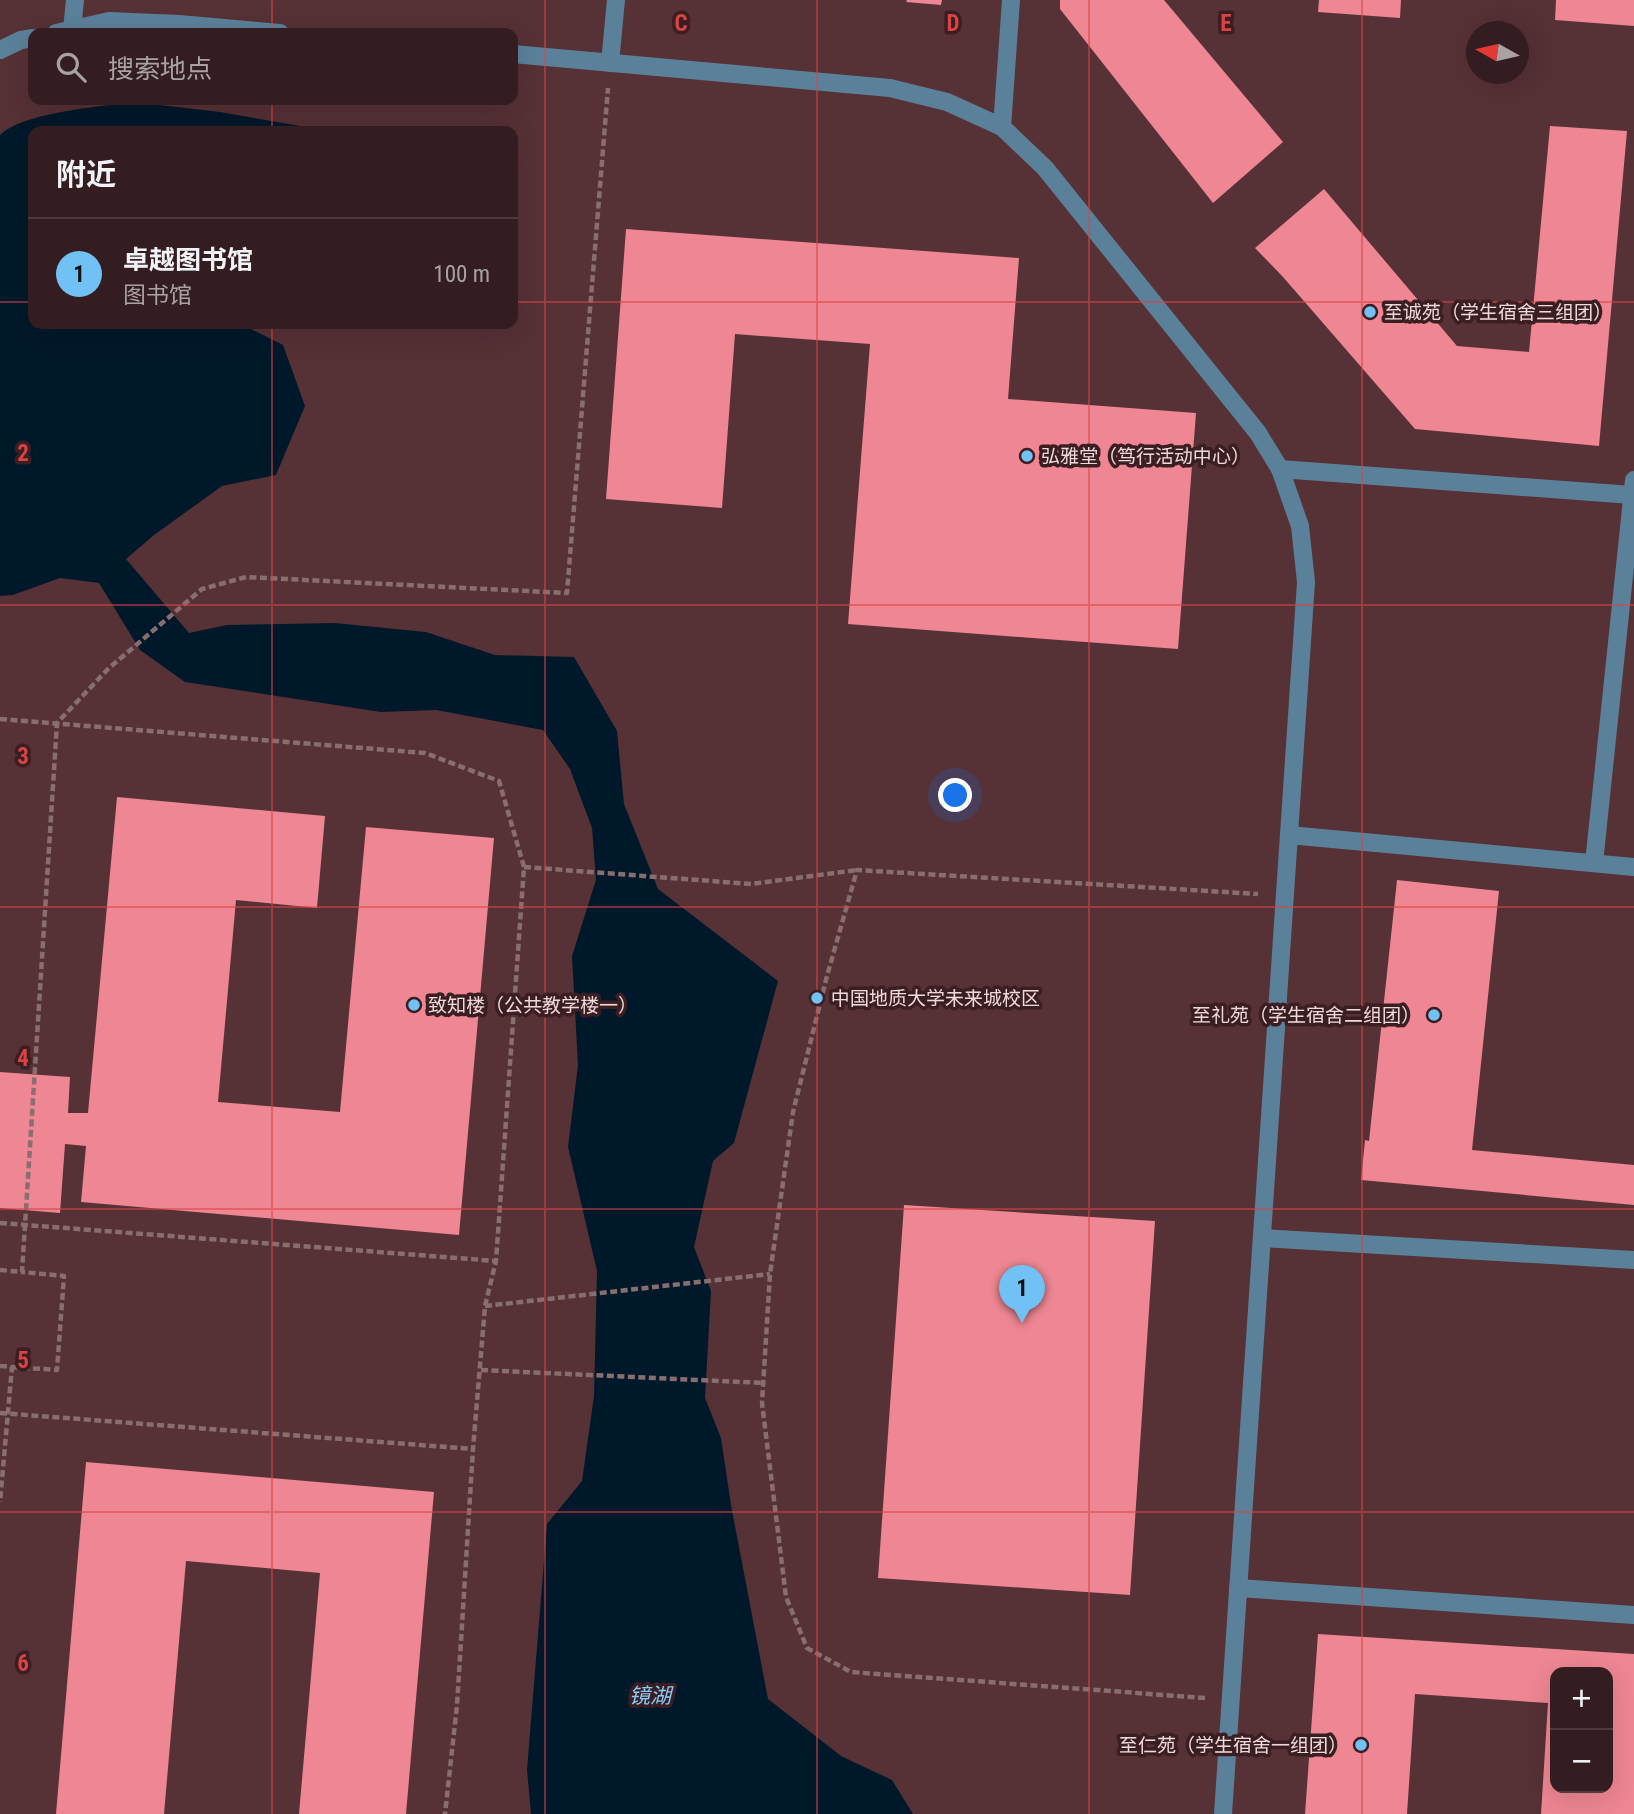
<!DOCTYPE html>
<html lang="zh">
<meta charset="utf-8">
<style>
body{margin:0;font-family:"Roboto Condensed","Noto Sans SC",sans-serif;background:#3f2a2d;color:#f1f3f6}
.controls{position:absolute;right:21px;bottom:21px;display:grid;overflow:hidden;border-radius:14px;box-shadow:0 7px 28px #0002}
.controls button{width:63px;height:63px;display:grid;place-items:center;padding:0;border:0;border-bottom:2px solid #4e3b3e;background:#341d20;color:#f1f3f6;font:35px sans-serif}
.compass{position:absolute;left:1466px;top:21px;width:63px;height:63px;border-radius:50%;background:#341d20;box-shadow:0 7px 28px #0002;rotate:278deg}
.you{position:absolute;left:956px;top:796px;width:24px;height:24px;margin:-18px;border:5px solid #fff;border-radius:50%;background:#1a73e8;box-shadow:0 0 0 10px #1a73e833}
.badge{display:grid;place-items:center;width:46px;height:46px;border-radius:50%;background:#71c1f5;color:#111;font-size:23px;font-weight:700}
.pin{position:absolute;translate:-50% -58px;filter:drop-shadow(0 2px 4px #0008)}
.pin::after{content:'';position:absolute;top:37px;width:24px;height:21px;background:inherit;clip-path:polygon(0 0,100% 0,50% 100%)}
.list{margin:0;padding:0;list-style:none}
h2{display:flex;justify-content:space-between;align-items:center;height:91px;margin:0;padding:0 28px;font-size:30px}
h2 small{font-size:23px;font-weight:400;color:#a9a2a5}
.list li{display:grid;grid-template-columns:46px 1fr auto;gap:21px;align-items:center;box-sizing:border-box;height:112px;padding:0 28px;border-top:2px solid #4e3b3e}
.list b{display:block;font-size:26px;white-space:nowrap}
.list p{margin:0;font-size:23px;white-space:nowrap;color:#a9a2a5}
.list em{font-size:23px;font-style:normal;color:#a9a2a5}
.icon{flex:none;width:38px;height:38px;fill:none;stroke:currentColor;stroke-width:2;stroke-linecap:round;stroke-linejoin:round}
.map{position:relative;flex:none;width:1634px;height:1814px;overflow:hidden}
.search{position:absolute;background:#341d20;box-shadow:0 7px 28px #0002;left:28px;top:28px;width:490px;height:77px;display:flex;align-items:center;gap:18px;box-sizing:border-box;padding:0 24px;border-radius:14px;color:#a9a2a5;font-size:26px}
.panel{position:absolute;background:#341d20;box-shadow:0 7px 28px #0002;left:28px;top:126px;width:490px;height:203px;border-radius:14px}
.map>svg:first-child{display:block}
.built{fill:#563136;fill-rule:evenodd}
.water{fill:#00192a}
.building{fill:#ee8693;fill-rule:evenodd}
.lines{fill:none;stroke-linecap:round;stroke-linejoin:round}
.path{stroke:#896e70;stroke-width:4.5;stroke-dasharray:7 3.5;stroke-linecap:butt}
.minor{stroke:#5b819a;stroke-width:18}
.grid{fill:none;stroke:#da4343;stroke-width:2;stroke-opacity:0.55}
.poi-dot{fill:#71c1f5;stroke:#3b1e21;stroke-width:2.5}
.labels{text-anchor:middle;stroke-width:7;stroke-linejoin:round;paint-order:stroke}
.poi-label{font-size:19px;fill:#eed9da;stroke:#3b1e21;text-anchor:start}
.water-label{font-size:21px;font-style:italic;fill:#87cbf9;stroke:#3b1e21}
.grid-label{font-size:23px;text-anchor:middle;font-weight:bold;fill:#da4343;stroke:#3b1e21;stroke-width:7;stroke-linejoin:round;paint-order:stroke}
</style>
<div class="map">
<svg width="1634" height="1814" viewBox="0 0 1634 1814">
<rect width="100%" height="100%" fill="#46272b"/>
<path class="built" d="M0 0H1634V1814H0ZM1476 32H1518V74H1476ZM33 33H513V100H33ZM33 131H513V324H33ZM1555 1672H1608V1788H1555Z"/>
<path class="water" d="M133 102 220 112 329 131H33V324H241L283 345 305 406 276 475 222 486 154 535 126 559 189 633 227 625 335 623 426 632 495 655 574 657 617 731 624 804 658 889 778 981 734 1143 713 1161 694 1247 711 1291 705 1398 721 1438 731 1505 768 1699 841 1756 892 1780 913 1814H531L527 1770 547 1524 582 1481 594 1396 597 1271 568 1147 578 1065 572 956 596 880 592 828 570 769 543 730 436 710 381 712 185 682 140 650 99 583 60 578 13 595 0 596V135C24 112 99 107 133 102Z"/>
<g class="building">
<path d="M907 0H942L941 5 906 2Z"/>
<path d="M1060 0H1164L1283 142 1213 203 1060 9Z"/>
<path d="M1319 0H1401L1400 18 1318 12Z"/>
<path d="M1556 0H1634V26L1555 20Z"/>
<path d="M1550 126 1627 131 1599 446 1415 429 1283 277 1255 248 1324 189 1457 346 1529 352Z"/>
<path d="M626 229 1019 258 1008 399 1196 413 1178 649 848 624 870 344 735 334 722 508 606 499Z"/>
<path d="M117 797 325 816 317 908 236 900 218 1102 340 1112 366 827 494 838 459 1235 81 1202 86 1146 65 1144 60 1213 0 1208V1072L70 1077 68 1113H88Z"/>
<path d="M1397 880 1499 891 1472 1150 1634 1165V1205L1361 1180 1365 1140 1369 1141Z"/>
<path d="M904 1205 1155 1221 1130 1595 878 1578Z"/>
<path d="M86 1462 434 1492 406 1814H299L320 1573 186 1561 164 1814H56Z"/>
<path d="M1318 1634 1634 1654V1814H1541L1548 1703 1415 1694 1407 1814H1305ZM1555 1672H1608V1788H1555Z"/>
</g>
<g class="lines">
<g class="path">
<path d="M0 719 425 753 499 781 524 867 496 1261 485 1306 473 1449 457 1705 445 1814"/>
<path d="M524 867 751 884 857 870"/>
<path d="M0 1223 496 1261"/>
<path d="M0 1270 22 1272 57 723 108 669 202 589 246 577 567 593 608 88"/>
<path d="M485 1306 770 1274"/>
<path d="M0 1366 12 1367 0 1502"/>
<path d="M12 1367 57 1370 64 1276 22 1272"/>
<path d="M481 1370 764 1383"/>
<path d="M0 1413 473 1449"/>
<path d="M1205 1698 851 1672 807 1648 786 1597 762 1403 770 1274 793 1112 827 976 857 870 1258 894"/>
</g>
<g class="minor">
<path d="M72 30 75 0"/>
<path d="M56 33 109 21 179 24 280 33"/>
<path d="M0 50 21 40 33 38"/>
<path d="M513 54 890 88 947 102 1002 127 1045 168 1258 433 1280 469 1300 526 1306 582 1223 1814"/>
<path d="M610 63 616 0"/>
<path d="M1002 127 1011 0"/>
<path d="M1280 469 1632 495"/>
<path d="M1289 835 1634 867"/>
<path d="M1594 863 1634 480"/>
<path d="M1262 1238 1634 1260"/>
<path d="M1238 1588 1634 1615"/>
</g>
</g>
<path class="grid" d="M272 0V33M545 0V1814M817 0V1814M1089 0V1814M1362 0V1814M272 100V131M0 302H33M513 302H1634M272 324V1814M0 605H1634M0 907H1634M0 1209H1634M0 1512H1634"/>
<g class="poi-dot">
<circle cx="1370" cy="312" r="7"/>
<circle cx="1027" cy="456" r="7"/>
<circle cx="817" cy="998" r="7"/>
<circle cx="414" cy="1005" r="7"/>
<circle cx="1434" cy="1015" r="7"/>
<circle cx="1361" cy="1745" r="7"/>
</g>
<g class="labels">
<g class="poi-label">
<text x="1384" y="319">至诚苑（学生宿舍三组团）</text>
<text x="1041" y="463">弘雅堂（笃行活动中心）</text>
<text x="831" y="1005">中国地质大学未来城校区</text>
<text x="428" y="1012">致知楼（公共教学楼一）</text>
<text x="1420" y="1022" text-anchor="end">至礼苑（学生宿舍二组团）</text>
<text x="1347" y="1752" text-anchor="end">至仁苑（学生宿舍一组团）</text>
</g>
<g class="water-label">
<text x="650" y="1703">镜湖</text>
</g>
</g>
<g class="grid-label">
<text x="681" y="31">C</text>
<text x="953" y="31">D</text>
<text x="1226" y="31">E</text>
<text x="23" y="461">2</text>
<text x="23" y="764">3</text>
<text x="23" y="1066">4</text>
<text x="23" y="1368">5</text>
<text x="23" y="1671">6</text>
</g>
</svg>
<div class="controls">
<button>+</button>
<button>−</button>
</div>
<svg class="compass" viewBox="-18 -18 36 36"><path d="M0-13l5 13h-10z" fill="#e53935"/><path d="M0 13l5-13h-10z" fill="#a9a2a5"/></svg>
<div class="you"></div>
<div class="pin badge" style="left:1022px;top:1323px">1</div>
<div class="search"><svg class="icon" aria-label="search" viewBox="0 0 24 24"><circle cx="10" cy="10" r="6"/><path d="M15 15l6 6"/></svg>搜索地点</div>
<section class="panel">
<h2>附近<small></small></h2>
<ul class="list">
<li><span class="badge">1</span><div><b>卓越图书馆</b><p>图书馆</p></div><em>100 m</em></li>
</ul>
</section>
</div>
